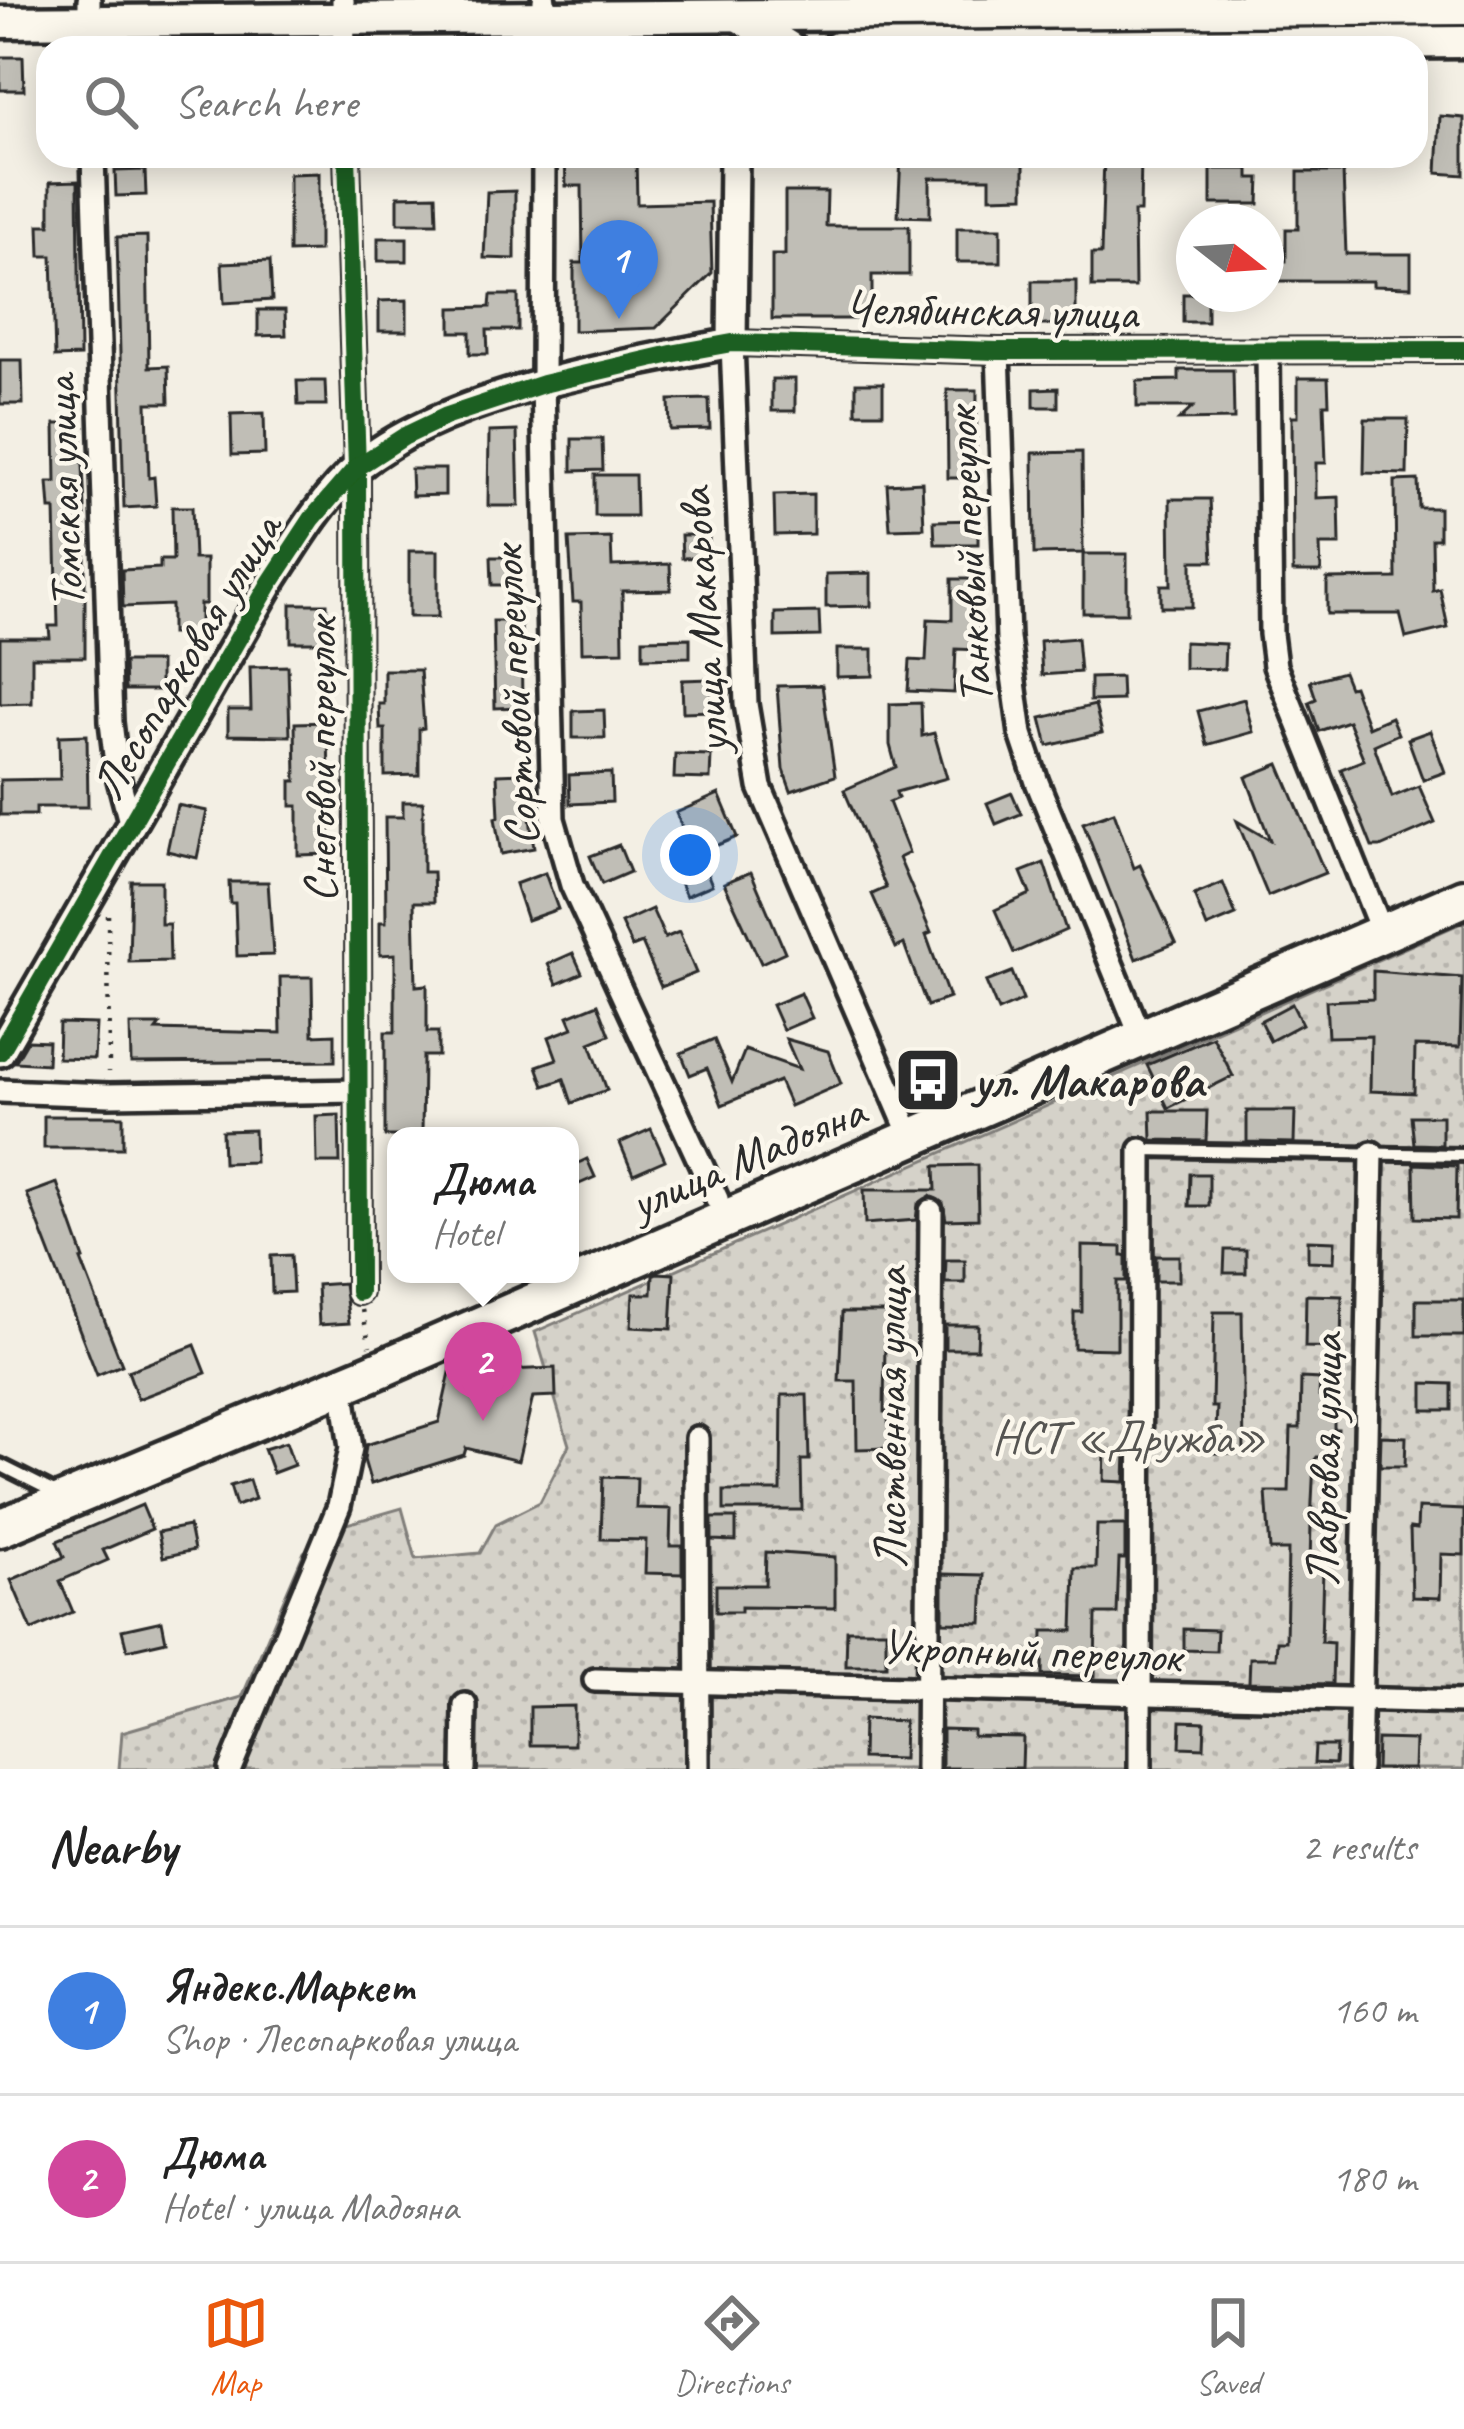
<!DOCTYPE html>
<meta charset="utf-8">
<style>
body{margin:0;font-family:Caveat,sans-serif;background:#f2f2f2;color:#222}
.compass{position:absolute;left:1176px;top:204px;width:108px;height:108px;border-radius:50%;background:#fff;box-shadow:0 6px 30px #0003;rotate:107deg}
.you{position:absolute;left:690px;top:855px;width:42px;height:42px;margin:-30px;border:9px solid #fff;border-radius:50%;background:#1a73e8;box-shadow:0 0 0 18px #1a73e833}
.badge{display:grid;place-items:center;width:78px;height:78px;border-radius:50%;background:#ea580c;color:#fff;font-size:39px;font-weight:700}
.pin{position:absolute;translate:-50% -99px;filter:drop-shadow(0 3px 6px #0008)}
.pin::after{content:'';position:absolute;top:63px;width:42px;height:36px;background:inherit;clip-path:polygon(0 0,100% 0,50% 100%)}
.popup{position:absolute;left:387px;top:1127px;width:192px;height:156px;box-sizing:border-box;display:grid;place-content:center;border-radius:24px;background:#fff;filter:drop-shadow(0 3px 9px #0005);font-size:39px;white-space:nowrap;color:#767676}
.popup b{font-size:45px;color:#222}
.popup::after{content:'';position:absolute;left:50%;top:100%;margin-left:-24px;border:24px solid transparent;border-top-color:#fff}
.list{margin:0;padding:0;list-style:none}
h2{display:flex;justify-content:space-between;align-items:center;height:156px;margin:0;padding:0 48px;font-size:51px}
h2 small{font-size:39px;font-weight:400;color:#767676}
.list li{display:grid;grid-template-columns:78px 1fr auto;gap:36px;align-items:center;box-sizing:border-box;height:168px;padding:0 48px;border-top:3px solid #e0e0e0}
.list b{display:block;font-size:45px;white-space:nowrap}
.list p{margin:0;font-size:39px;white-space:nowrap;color:#767676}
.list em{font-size:39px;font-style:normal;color:#767676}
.icon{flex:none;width:66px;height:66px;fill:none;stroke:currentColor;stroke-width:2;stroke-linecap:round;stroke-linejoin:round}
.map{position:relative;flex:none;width:1464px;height:1769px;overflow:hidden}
.search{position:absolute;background:#fff;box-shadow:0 6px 30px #0003;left:36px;right:36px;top:36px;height:132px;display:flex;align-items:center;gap:30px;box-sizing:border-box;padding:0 42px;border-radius:36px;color:#767676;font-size:45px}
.sheet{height:492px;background:#fff}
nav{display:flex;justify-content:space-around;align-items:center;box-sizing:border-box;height:168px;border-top:3px solid #e0e0e0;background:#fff;font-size:33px;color:#767676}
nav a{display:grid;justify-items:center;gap:6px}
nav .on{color:#ea580c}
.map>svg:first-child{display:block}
.park{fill:url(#park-dots);stroke:#807e7a;stroke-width:3}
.building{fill:#c0beb6;stroke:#2b2b2b;stroke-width:3}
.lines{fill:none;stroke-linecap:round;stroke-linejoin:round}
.service-casing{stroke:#2b2b2b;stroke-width:20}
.minor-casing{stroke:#2b2b2b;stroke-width:30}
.tertiary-casing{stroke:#2b2b2b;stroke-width:36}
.secondary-casing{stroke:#2b2b2b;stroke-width:39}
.primary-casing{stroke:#2b2b2b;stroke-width:45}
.path{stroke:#2b2b2b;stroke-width:4.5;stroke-dasharray:3 9;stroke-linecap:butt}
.service{stroke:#fbf7ec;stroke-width:10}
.minor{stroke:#fbf7ec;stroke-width:21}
.tertiary{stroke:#fbf7ec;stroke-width:27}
.secondary{stroke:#fbf7ec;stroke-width:30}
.primary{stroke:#fbf7ec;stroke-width:36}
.cycleway-casing{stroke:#fbf7ec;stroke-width:26}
.cycleway{stroke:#1b5e20;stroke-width:18}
.labels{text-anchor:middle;stroke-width:9;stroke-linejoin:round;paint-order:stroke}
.street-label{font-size:48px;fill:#2b2b2b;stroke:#fbf7ec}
.poi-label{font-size:48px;font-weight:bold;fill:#2b2b2b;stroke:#fbf7ec;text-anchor:start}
.park-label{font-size:48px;fill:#565552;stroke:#fbf7ec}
</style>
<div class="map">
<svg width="1464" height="1769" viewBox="0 0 1464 1769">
<defs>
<pattern id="park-dots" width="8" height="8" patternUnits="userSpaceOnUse" patternTransform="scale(3)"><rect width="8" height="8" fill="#d5d2c9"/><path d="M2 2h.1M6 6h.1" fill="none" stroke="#b7b4ad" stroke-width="1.8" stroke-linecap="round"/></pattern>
</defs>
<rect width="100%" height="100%" fill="#f3efe4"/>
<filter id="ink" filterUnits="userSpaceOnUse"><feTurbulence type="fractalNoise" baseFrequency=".00833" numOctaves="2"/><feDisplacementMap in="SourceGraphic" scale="24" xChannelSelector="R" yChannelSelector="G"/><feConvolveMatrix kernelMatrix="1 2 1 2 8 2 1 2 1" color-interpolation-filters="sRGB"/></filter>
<g filter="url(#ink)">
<path class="park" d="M1464 922V1769H119L122 1732 242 1697 304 1552 343 1525 402 1508 416 1559 480 1553 496 1524 540 1502 569 1445 535 1332Z"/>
<g class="building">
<path d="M0 57H23L24 90H0Z"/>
<path d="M1440 116 1464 118V175L1437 173Z"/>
<path d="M565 156H636L637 204 710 202 712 273 656 328 574 331V263H583L582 186H566Z"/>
<path d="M901 156H1024V196L990 197V178H930V217L898 216Z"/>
<path d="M1104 156H1141L1140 212H1134L1135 287H1092V254H1101Z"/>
<path d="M1211 169H1249V178H1260L1259 204H1211Z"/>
<path d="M145 170 146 195 116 196 115 171Z"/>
<path d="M1298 172H1343L1346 254H1411V287L1373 286V281H1266V261H1286V229H1298Z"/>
<path d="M319 173V251L289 252V174Z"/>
<path d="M78 181 80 356 55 357 52 256H40L39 225H50V182Z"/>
<path d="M515 191V259L484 258 487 192Z"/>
<path d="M785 192H827L826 226H909V275H872V319H772V255H785Z"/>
<path d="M436 195 437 223H398V196Z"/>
<rect x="957" y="228" width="44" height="34"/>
<path d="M147 236 149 367 168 366 169 403H147L149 478 154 477 156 506 124 508 117 237Z"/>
<rect x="378" y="238" width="29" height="23"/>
<path d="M270 261 272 300 224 303 222 263Z"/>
<rect x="1032" y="281" width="44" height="44"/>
<rect x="1183" y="294" width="24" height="28"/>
<path d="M491 295H518V330H487L488 354H470V332H451V308L490 307Z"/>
<path d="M407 300V331H379V301Z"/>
<path d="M258 310H285L286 335 258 336Z"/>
<path d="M0 360H22L23 404H0Z"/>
<path d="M1179 370H1233L1234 419 1179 420 1193 407H1137V381L1179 380Z"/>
<path d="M1298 378H1328L1329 404H1324L1326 463H1316V498L1339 497 1340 545H1320L1321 572H1293L1292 416H1298Z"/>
<rect x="772" y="379" width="23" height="32"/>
<path d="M297 381H325L326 405H298Z"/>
<rect x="856" y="383" width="27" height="30"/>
<path d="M1058 388V407H1034V389Z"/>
<path d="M947 390H977L976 478H948Z"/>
<path d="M709 399 710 429 670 430 669 400Z"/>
<path d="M264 413 265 454 232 455 231 414Z"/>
<path d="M1365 419H1408L1407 474 1364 473Z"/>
<path d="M55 424H81L85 508V657H32V703L0 704V638H50L49 626H58L55 509H50L48 482H56Z"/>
<path d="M517 431 519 506H488L489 432Z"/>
<path d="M572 439H602L603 470 572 471Z"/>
<path d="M1082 452 1083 553 1034 554 1033 453Z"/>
<path d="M411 469H445V495L412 496Z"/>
<path d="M595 475H635L636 516H595Z"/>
<path d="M1418 480 1419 508H1439V539H1432L1433 591 1440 589 1448 628 1406 638 1400 614H1327V579L1396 578 1395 481Z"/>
<path d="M922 482 924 528 890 529 887 484Z"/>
<path d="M813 494V534L775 535 774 495Z"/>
<path d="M1170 499H1210L1213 561H1192V607H1161V585H1171Z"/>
<path d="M172 507H192L194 559H206V604H200V634H171V605L123 607 122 570 160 568V560H173Z"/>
<path d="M978 520V544H935L934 521Z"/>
<path d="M681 535H709V557L682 558Z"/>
<path d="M611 538 612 566 670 564 671 590 622 591 623 651 582 652 581 602H573L569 539Z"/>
<rect x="409" y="551" width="29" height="66"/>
<rect x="1083" y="554" width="44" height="59"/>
<path d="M491 557H518L519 585H492Z"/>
<path d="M871 573V606L826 607V574Z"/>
<path d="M952 579H980L979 650 956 649 954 693 908 691 910 660 926 661 928 619 952 620Z"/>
<rect x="291" y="604" width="36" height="38"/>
<path d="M819 612 820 636 775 637V613Z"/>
<path d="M493 621H521L522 707 495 708Z"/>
<path d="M690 638V657L643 658V639Z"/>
<path d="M1077 638 1080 672 1042 675 1040 641Z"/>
<path d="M1184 642 1225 644 1224 669 1184 668Z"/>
<path d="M837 649H873V676L837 677Z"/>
<path d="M124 662H160V690H125Z"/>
<path d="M288 666 290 736 228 735V710H251L250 667Z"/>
<path d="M384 670H420L424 728 419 729V775L385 776V729H380L379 704H384Z"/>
<path d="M1343 672 1349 687 1353 686 1368 727 1391 717 1398 734 1374 745 1392 797 1419 786 1435 823 1380 847H1372L1341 769 1364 760 1348 721 1319 731 1309 702 1316 699 1310 681Z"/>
<path d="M1121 677 1122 700 1090 701V678Z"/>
<path d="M711 679 712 711 683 712 682 680Z"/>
<path d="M822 685 835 776 791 791 783 769 777 686Z"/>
<path d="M1244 699 1253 732 1207 745 1198 711Z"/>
<path d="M921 703 922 736 934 733 947 778 896 792 898 798 889 802 909 853 899 858 931 933 926 935 949 998 927 1006 904 944 896 948 872 894 886 888 844 790 896 767 890 745V704Z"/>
<path d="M1095 705 1102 733 1048 746 1041 718Z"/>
<path d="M604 710 605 738H573V711Z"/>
<path d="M328 722 330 854 298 855V806H291V781H296L295 723Z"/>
<path d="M1430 731 1445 772 1423 780 1408 739Z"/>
<path d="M87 735 88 807H36V815H0V780L60 779 59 736Z"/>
<path d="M675 754 711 755 710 779 674 778Z"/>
<path d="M1279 764 1325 873 1268 896 1237 821 1270 840 1246 777Z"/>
<path d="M524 773 534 848 501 854 495 818 499 817 497 774Z"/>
<path d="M611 773 612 802 570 804 569 775Z"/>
<path d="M1012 793 1021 814 996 824 987 803Z"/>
<path d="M719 794 737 837 694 855 676 813Z"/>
<path d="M403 802H423V872H433L434 902H414L416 986 427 985V1032H438V1056H423L422 1136H385V1032H395V954L380 955V922H386L385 817H403Z"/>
<path d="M177 805 207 811 197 858 167 851Z"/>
<path d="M1114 812 1134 868 1140 865 1176 943 1136 959 1083 823Z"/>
<path d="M619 845 630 872 602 884 590 856Z"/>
<path d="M700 855 712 885 686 896 673 867Z"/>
<path d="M1044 863 1066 930 1014 953 995 910 1030 894 1021 872Z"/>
<path d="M751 872 785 952 761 963 724 883Z"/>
<path d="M545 873 558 909 527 920 515 884Z"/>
<path d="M131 881H161V924H169L170 961 129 962Z"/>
<path d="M229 882H268L273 955 237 956 235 903H230Z"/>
<path d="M1223 883 1236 915 1207 927 1194 895Z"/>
<path d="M652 909 665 938 679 932 696 973 661 987 642 943 632 947 621 923Z"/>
<path d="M573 953 582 973 557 984 548 964Z"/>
<path d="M1373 971 1462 978 1460 1047 1415 1046 1414 1093 1370 1091 1371 1036 1328 1037 1326 1001 1373 999Z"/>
<path d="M1012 972 1023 1000 998 1011 986 982Z"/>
<path d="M280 977H312L313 1035 335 1034V1061L131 1063 130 1025H160L156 1030 281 1033Z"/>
<path d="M801 993 812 1018 783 1030 772 1005Z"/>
<path d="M598 1004 610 1035 590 1043 607 1090 572 1103 564 1079 544 1086 537 1066 557 1059 549 1037 573 1028 568 1016Z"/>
<path d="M1292 1004 1302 1024 1270 1041 1260 1021Z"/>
<path d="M59 1023 96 1024 94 1059 58 1058Z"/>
<path d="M1213 1037 1233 1076 1168 1108 1147 1065Z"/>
<path d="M714 1039 732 1082 745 1050 799 1069 786 1039 828 1051 841 1084 790 1106 779 1081 722 1105 707 1068 690 1075 681 1053Z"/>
<path d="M28 1040 48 1041 47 1064 15 1062Z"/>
<path d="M1151 1111H1207L1206 1141 1152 1140Z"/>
<path d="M1247 1111H1295L1294 1143 1247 1142Z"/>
<path d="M339 1115 340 1163H317L316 1116Z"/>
<rect x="44" y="1116" width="79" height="32"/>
<path d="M1411 1116H1442V1145L1414 1144Z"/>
<path d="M651 1129 665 1160 633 1174 620 1143Z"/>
<path d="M254 1130 255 1162 223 1163 222 1131Z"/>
<path d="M587 1159 595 1177 570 1188V1167Z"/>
<path d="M1414 1164 1457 1166 1456 1219 1415 1218Z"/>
<path d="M977 1165 978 1219 946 1220 943 1203 930 1196 918 1204 916 1220 865 1224 864 1190H936L935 1166Z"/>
<path d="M1190 1174H1209V1206H1189Z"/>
<path d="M57 1183 84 1259 81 1260 122 1365 97 1375 27 1194Z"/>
<path d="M1308 1240 1335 1241 1334 1262 1308 1261Z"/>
<path d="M1082 1246 1122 1247V1256H1126V1281H1117V1349L1074 1348V1312H1082Z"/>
<path d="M1225 1250H1246V1273H1224Z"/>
<path d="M291 1255 293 1292 272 1293 271 1256Z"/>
<rect x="1156" y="1256" width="23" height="25"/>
<path d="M946 1260H965V1283H945Z"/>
<path d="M657 1273 674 1274 671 1329 631 1327 633 1294H652L653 1275Z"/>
<path d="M344 1283 349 1323 319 1325 317 1285Z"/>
<path d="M1306 1295 1342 1296 1341 1348 1305 1347Z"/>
<rect x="1416" y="1300" width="48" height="36"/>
<path d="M842 1312H893V1342H885L884 1412H888L889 1448 857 1449 856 1381H839Z"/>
<path d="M1214 1312H1242L1244 1454 1215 1453 1217 1407H1212Z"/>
<path d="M945 1325H978L977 1349H945Z"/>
<path d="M195 1345 206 1373 138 1399 128 1371Z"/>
<path d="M489 1361 486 1371 555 1368 556 1396 533 1397 518 1461 466 1448 464 1455 371 1484 364 1460 366 1445 439 1422 451 1368Z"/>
<path d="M1301 1378 1320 1379 1319 1396 1334 1397V1429H1338L1337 1457H1317L1314 1461 1311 1522 1310 1568H1323L1321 1642 1333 1643 1332 1684 1249 1682 1250 1658H1276L1277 1641H1286L1288 1550H1270L1266 1492H1289L1291 1428H1300Z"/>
<path d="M1423 1383 1452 1384V1410H1423Z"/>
<path d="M782 1395H807L809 1460H801L802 1510H724V1491H781Z"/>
<path d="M1381 1436 1406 1437 1405 1466H1380Z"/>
<path d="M286 1442 294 1465 273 1473 264 1449Z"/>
<path d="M1105 1450H1126L1125 1482 1104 1481Z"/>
<path d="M603 1477 637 1478 636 1508 671 1509 670 1546H682V1574L645 1573 646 1540 601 1539Z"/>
<path d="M249 1480 255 1499 236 1506 230 1486Z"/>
<path d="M142 1505 152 1529 103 1550 108 1560 60 1581 73 1612 32 1630 11 1580 64 1557 57 1541Z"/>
<path d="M1418 1508 1464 1510V1555L1441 1554 1440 1598 1412 1597 1410 1528 1417 1529Z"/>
<path d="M712 1518H736V1541L712 1540Z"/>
<path d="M1097 1525H1125V1559H1119L1117 1614H1096L1095 1676 1042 1675 1043 1631H1073L1075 1568H1096Z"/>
<path d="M189 1526 194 1550 163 1557 158 1532Z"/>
<path d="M766 1552 835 1557V1608L741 1607V1612H716V1585H765Z"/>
<path d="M943 1574 984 1575 982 1623 943 1622Z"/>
<path d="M162 1621 166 1641 127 1650 122 1630Z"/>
<path d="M1184 1629 1217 1630 1216 1651 1184 1650Z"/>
<path d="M847 1630H886V1666H846Z"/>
<path d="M574 1706V1745H530V1707Z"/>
<path d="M863 1719 904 1721 903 1759 862 1758Z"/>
<path d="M1181 1721 1205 1722 1204 1748 1180 1747Z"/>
<path d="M942 1729 973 1730V1736L1023 1737 1022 1768H942Z"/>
<path d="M1377 1739 1415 1740 1414 1769H1376Z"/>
<path d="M1315 1746H1336L1335 1764 1314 1763Z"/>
</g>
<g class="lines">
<defs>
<g id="service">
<path d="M1141 1150 1464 1155"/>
<path d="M0 1465 52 1491"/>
</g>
<g id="minor">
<path d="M89 0V48"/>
<path d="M343 0 344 48"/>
<path d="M544 48V0"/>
<path d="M93 156 111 722 117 772 130 822"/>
<path d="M347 156 357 467 359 1292"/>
<path d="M544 156 543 384 553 819 572 885 717 1199"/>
<path d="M998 351 1008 638 1021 734 1037 782 1135 1022"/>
<path d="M1268 352 1271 634 1275 666 1376 917"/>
<path d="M0 1091 109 1095 358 1091"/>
<path d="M904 1121 760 787 746 704 732 343 998 351 1464 350"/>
<path d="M697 1438 698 1769"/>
<path d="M595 1680 1464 1702"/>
<path d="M230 1769 339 1506 351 1448 342 1385"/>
<path d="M464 1769 465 1705"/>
<path d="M927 1769 931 1211"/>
<path d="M1140 1769 1141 1150"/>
<path d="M1359 1769 1372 1153"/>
</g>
<path id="tertiary" d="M0 1052 270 583C296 543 322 497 359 466 444 394 624 364 732 343L734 156"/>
<g id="secondary">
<path d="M739 16 790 48"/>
<path d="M0 22 1464 9"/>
<path d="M837 48 1464 42"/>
</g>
<path id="primary" d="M0 1528 371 1373 1464 898"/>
</defs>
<use href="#service" class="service-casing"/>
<use href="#minor" class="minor-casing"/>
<use href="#tertiary" class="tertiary-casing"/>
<use href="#secondary" class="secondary-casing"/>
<use href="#primary" class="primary-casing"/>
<g class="path">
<path d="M108 915 109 1072"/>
<path d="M362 1310 370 1346"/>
</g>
<use href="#service" class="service"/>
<use href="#minor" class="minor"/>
<use href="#tertiary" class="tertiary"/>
<use href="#secondary" class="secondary"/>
<use href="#primary" class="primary"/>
<defs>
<g id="cycleway">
<path d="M347 156 357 467 359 1292"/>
<path d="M0 1052 270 583 312 519 357 467 405 436 447 416 543 384 676 353 732 343 998 351 1464 350"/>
</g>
</defs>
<use href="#cycleway" class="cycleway-casing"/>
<use href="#cycleway" class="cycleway"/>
</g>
</g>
<defs>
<symbol id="bus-square" viewBox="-11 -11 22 22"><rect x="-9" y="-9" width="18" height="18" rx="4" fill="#2b2b2b" stroke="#fbf7ec"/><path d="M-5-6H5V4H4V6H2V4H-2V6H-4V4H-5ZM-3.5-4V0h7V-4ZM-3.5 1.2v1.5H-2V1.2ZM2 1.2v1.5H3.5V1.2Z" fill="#fff"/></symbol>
</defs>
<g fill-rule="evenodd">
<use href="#bus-square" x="890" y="1042" width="76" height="76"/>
</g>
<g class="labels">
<g class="street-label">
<text transform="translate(991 309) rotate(1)" y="17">Челябинская улица</text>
<text transform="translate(62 492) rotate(-92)" y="17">Томская улица</text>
<text transform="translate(967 556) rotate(-93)" y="17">Танковый переулок</text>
<text transform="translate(702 621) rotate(-94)" y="17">улица Макарова</text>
<text transform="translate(185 656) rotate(-59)" y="17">Лесопарковая улица</text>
<text transform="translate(513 696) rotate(-93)" y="17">Сортовой переулок</text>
<text transform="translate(319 760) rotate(-90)" y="17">Снеговой переулок</text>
<text transform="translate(747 1156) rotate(-23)" y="17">улица Мадояна</text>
<text transform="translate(889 1418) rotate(-90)" y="17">Лиственная улица</text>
<text transform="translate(1323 1460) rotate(-89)" y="17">Лавровая улица</text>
<text transform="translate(1031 1650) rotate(2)" y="17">Укропный переулок</text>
</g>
<g class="poi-label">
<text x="974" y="1097">ул. Макарова</text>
</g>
<g class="park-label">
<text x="1129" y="1453">НСТ «Дружба»</text>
</g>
</g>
</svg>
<svg class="compass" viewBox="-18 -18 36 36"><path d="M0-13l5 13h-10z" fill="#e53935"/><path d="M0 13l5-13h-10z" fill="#767676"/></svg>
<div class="you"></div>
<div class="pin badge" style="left:619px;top:319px;background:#3f7fe0">1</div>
<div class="pin badge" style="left:483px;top:1421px;background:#d1479c">2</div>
<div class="popup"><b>Дюма</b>Hotel</div>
<div class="search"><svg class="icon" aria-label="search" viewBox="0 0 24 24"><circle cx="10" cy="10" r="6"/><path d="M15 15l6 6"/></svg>Search here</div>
</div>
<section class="sheet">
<h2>Nearby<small>2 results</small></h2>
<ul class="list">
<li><span class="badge" style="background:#3f7fe0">1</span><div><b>Яндекс.Маркет</b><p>Shop · Лесопарковая улица</p></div><em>160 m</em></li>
<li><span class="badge" style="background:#d1479c">2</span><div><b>Дюма</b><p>Hotel · улица Мадояна</p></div><em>180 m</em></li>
</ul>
</section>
<nav>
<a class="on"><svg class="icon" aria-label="map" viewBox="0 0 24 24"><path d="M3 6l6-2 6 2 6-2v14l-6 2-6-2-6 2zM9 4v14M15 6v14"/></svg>Map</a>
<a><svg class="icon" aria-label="directions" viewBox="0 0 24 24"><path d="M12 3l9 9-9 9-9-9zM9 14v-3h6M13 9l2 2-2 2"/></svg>Directions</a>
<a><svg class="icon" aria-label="saved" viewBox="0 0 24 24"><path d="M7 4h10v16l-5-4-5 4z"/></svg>Saved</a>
</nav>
